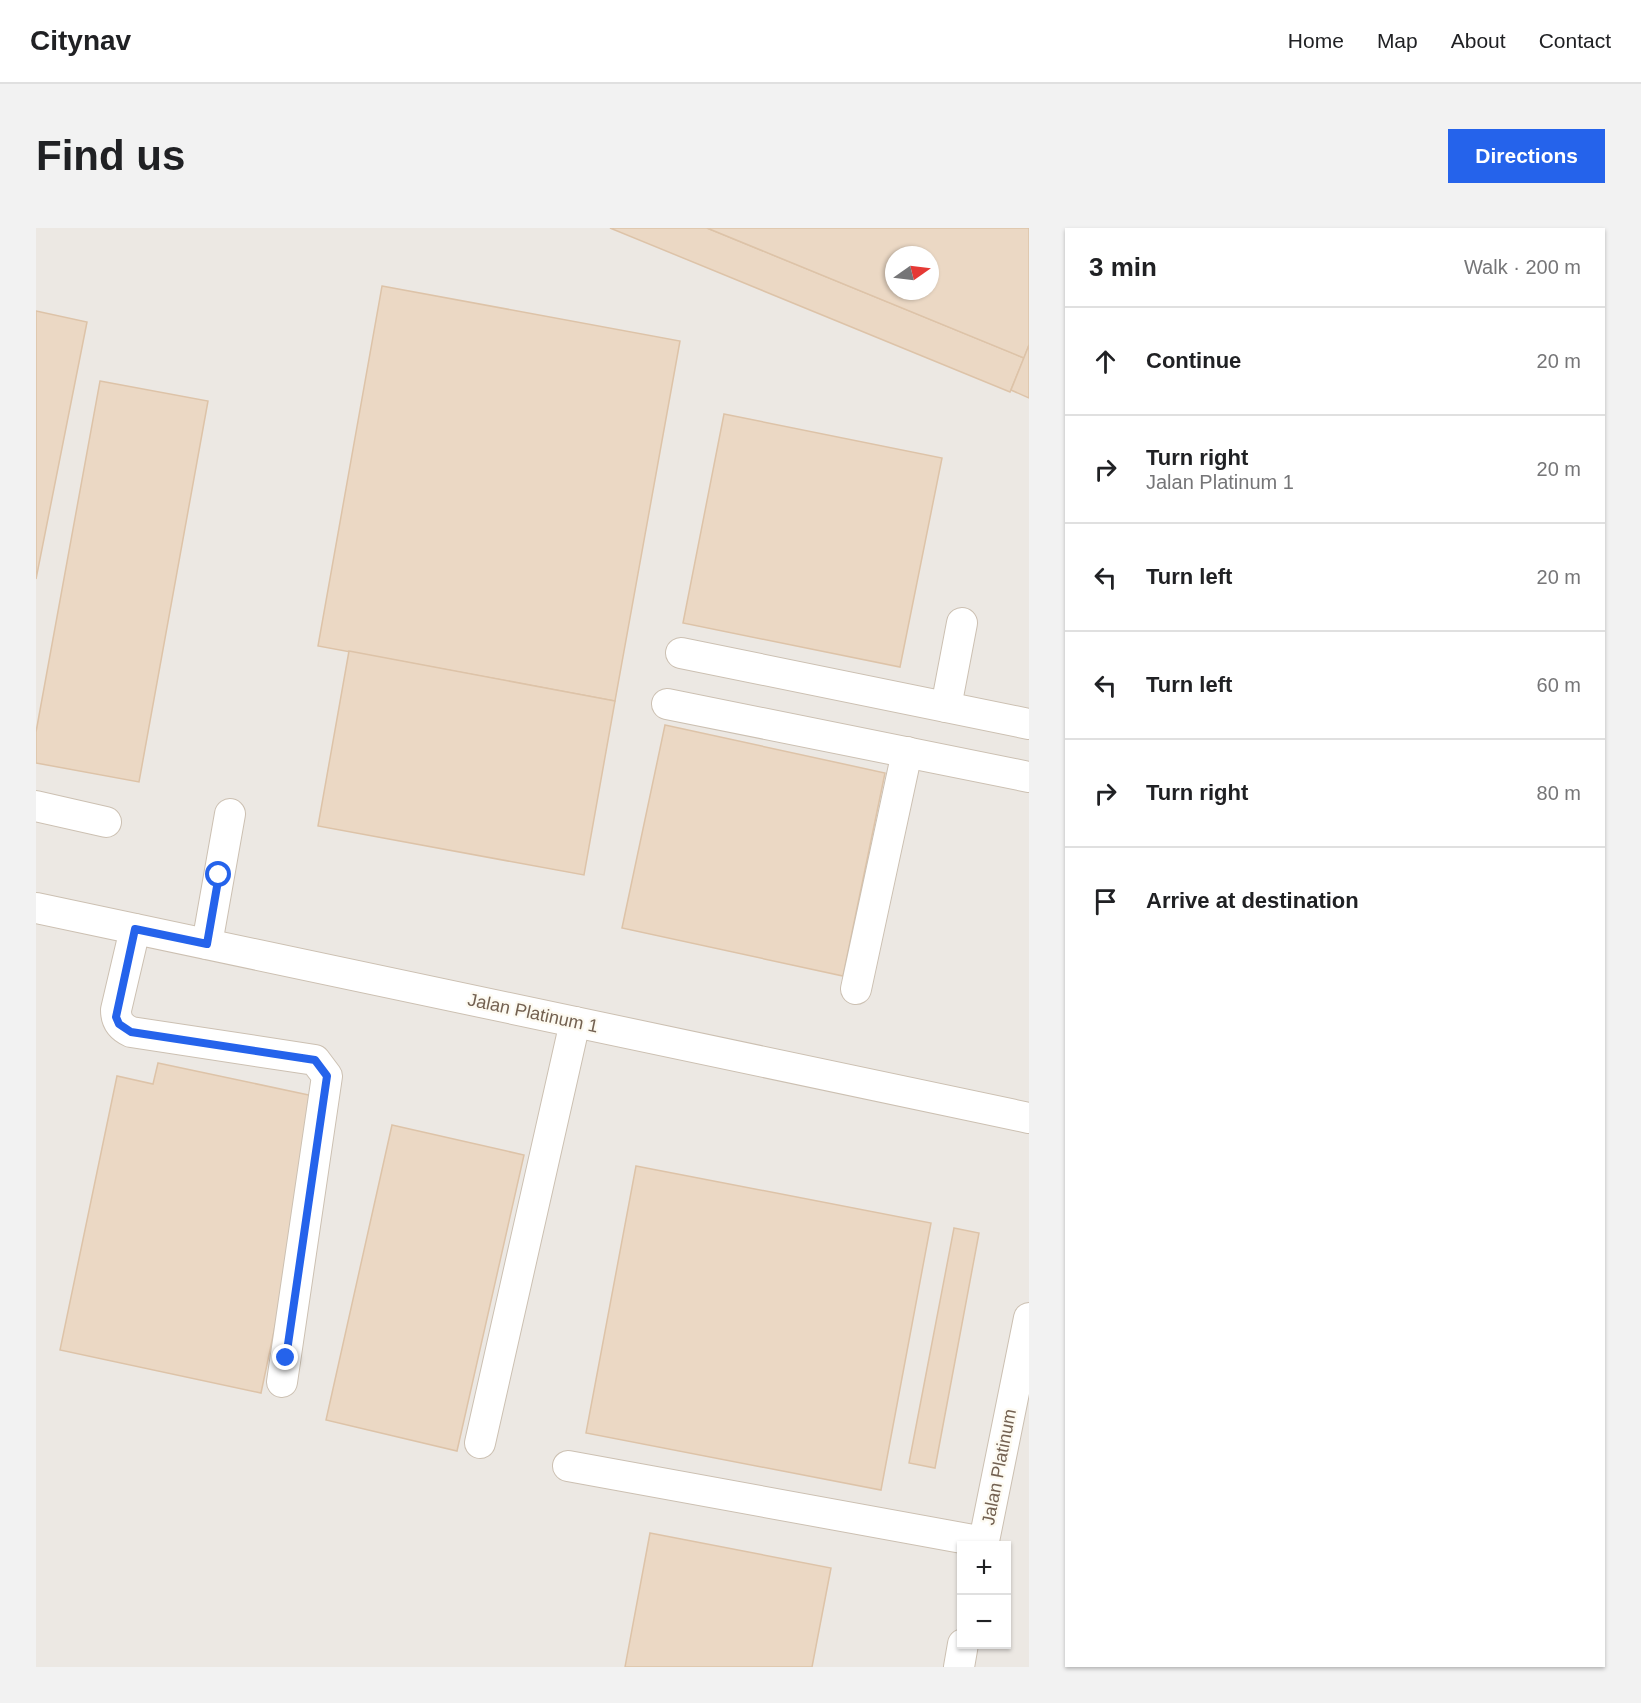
<!DOCTYPE html>
<meta charset="utf-8">
<style>
body{margin:0;font-family:Helvetica,sans-serif;background:#f2f2f2;color:#202124}
.controls{position:absolute;right:18px;bottom:18px;display:grid;overflow:hidden;border-radius:0px;box-shadow:0 2px 4px #0004}
.controls button{width:54px;height:54px;display:grid;place-items:center;padding:0;border:0;border-bottom:2px solid #e0e0e0;background:#fff;color:#202124;font:30px sans-serif}
.compass{position:absolute;left:849px;top:18px;width:54px;height:54px;border-radius:50%;background:#fff;box-shadow:0 2px 4px #0004;rotate:76deg}
.stop{position:absolute;width:18px;height:18px;margin:-14px;border:4px solid #2563eb;border-radius:50%;background:#fff}
.stop.end{background:#2563eb;border-color:#fff;box-shadow:0 2px 6px #0008}
.list{margin:0;padding:0;list-style:none}
h2{display:flex;justify-content:space-between;align-items:center;height:78px;margin:0;padding:0 24px;font-size:26px}
h2 small{font-size:20px;font-weight:400;color:#757577}
.list li{display:grid;grid-template-columns:39px 1fr auto;gap:18px;align-items:center;box-sizing:border-box;height:108px;padding:0 24px;border-top:2px solid #e0e0e0}
.list b{display:block;font-size:22px;white-space:nowrap}
.list p{margin:0;font-size:20px;white-space:nowrap;color:#757577}
.list em{font-size:20px;font-style:normal;color:#757577}
.icon{flex:none;width:33px;height:33px;fill:none;stroke:currentColor;stroke-width:2;stroke-linecap:round;stroke-linejoin:round}
.map{position:relative;flex:none;width:993px;height:1439px;overflow:hidden;border-radius:0px}
header{display:flex;align-items:center;gap:36px;box-sizing:border-box;height:84px;padding:0 30px;background:#fff;border-bottom:2px solid #e0e0e0}
header strong{font-size:28px}
nav{display:flex;gap:33px;margin-inline-start:auto;font-size:21px}
.intro{display:flex;align-items:center;justify-content:space-between;box-sizing:border-box;height:144px;padding:0 36px}
h1{margin:0;font-size:42px}
.button{padding:15px 27px;border-radius:0px;background:#2563eb;color:#fff;font-size:21px;font-weight:700}
main{display:flex;gap:36px;padding:0 36px}
aside{flex:1;background:#fff;border-radius:0px;box-shadow:0 2px 4px #0004}
.map>svg:first-child{display:block}
.industrial{fill:#ece8e3;fill-rule:evenodd}
.building{fill:#ebd8c4;stroke:#ddc3a8;stroke-width:1.5;fill-rule:evenodd}
.lines{fill:none;stroke-linecap:round;stroke-linejoin:round}
.minor-casing{stroke:#ccc0b2;stroke-width:32}
.minor{stroke:#fff;stroke-width:30}
.route{stroke:#2563eb;stroke-width:8}
.labels{text-anchor:middle;stroke-width:4.5;stroke-linejoin:round;paint-order:stroke}
.street-label{font-size:18px;fill:#736151;stroke:#fdfaf1}
</style>
<header>
<strong>Citynav</strong>
<nav><a>Home</a><a>Map</a><a>About</a><a>Contact</a></nav>
</header>
<div class="intro"><h1>Find us</h1><a class="button">Directions</a></div>
<main>
<div class="map">
<svg width="993" height="1439" viewBox="0 0 993 1439">
<rect width="100%" height="100%" fill="#faf6eb"/>
<path class="industrial" d="M0 0H993V1439H0ZM858 27H894V63H858ZM926 1318H970V1416H926Z"/>
<g class="building">
<path d="M574 0H671L988 130 974 164Z"/>
<path d="M671 0H993V117L988 130ZM858 27H894V63H858Z"/>
<path d="M346 58 644 113 579 473 282 418Z"/>
<path d="M0 83 51 94 0 351Z"/>
<path d="M993 117V170L975 162Z"/>
<path d="M64 153 172 173 103 554 0 535V504Z"/>
<path d="M688 186 906 230 864 439 647 395Z"/>
<path d="M313 423 579 473 548 647 282 598Z"/>
<path d="M629 497 849 545 807 748 586 700Z"/>
<path d="M122 835 287 870 225 1165 24 1122 81 848 117 856Z"/>
<path d="M356 897 488 927 421 1223 290 1192Z"/>
<path d="M600 938 895 995 845 1262 550 1205Z"/>
<path d="M918 1000 943 1005 899 1240 873 1235Z"/>
<path d="M614 1305 795 1340 776 1439H589Z"/>
</g>
<g class="lines">
<defs>
<g id="minor">
<path d="M645 425 993 496"/>
<path d="M631 476 993 549"/>
<path d="M910 479 926 395"/>
<path d="M0 578 70 594"/>
<path d="M0 680 993 890"/>
<path d="M99 701 80 782C80 793 84 799 95 804L279 832 291 848 246 1154"/>
<path d="M171 716 194 586"/>
<path d="M820 761 871 524"/>
<path d="M444 1215 539 794"/>
<path d="M532 1238 948 1314"/>
<path d="M947 1318 993 1090"/>
<path d="M923 1439 927 1416"/>
</g>
</defs>
<use href="#minor" class="minor-casing"/>
<use href="#minor" class="minor"/>
</g>
<g class="lines">
<path class="route" d="M183 647 171 716 99 701 80 789 83 796 95 804 279 832 291 848 250 1130"/>
</g>
<g class="labels">
<g class="street-label">
<text transform="translate(497 785) rotate(12)" y="6">Jalan Platinum 1</text>
<text transform="translate(963 1239) rotate(-79)" y="6">Jalan Platinum</text>
</g>
</g>
</svg>
<div class="controls">
<button>+</button>
<button>−</button>
</div>
<svg class="compass" viewBox="-18 -18 36 36"><path d="M0-13l5 13h-10z" fill="#e53935"/><path d="M0 13l5-13h-10z" fill="#757577"/></svg>
<div class="stop" style="left:183px;top:647px"></div>
<div class="stop end" style="left:250px;top:1130px"></div>
</div>
<aside>
<h2>3 min<small>Walk · 200 m</small></h2>
<ul class="list">
<li><svg class="icon" aria-label="ahead" viewBox="0 0 24 24"><path d="M12 20V5M6 11l6-6 6 6"/></svg><div><b>Continue</b></div><em>20 m</em></li>
<li><svg class="icon" aria-label="right" viewBox="0 0 24 24"><path d="M7 20v-9h11M14 6l5 5-5 5"/></svg><div><b>Turn right</b><p>Jalan Platinum 1</p></div><em>20 m</em></li>
<li><svg class="icon" aria-label="left" viewBox="0 0 24 24"><path d="M17 20v-9H6M10 6l-5 5 5 5"/></svg><div><b>Turn left</b></div><em>20 m</em></li>
<li><svg class="icon" aria-label="left" viewBox="0 0 24 24"><path d="M17 20v-9H6M10 6l-5 5 5 5"/></svg><div><b>Turn left</b></div><em>60 m</em></li>
<li><svg class="icon" aria-label="right" viewBox="0 0 24 24"><path d="M7 20v-9h11M14 6l5 5-5 5"/></svg><div><b>Turn right</b></div><em>80 m</em></li>
<li><svg class="icon" aria-label="arrive" viewBox="0 0 24 24"><path d="M6 21V4h12l-3 4 3 4H6"/></svg><div><b>Arrive at destination</b></div></li>
</ul>
</aside>
</main>
